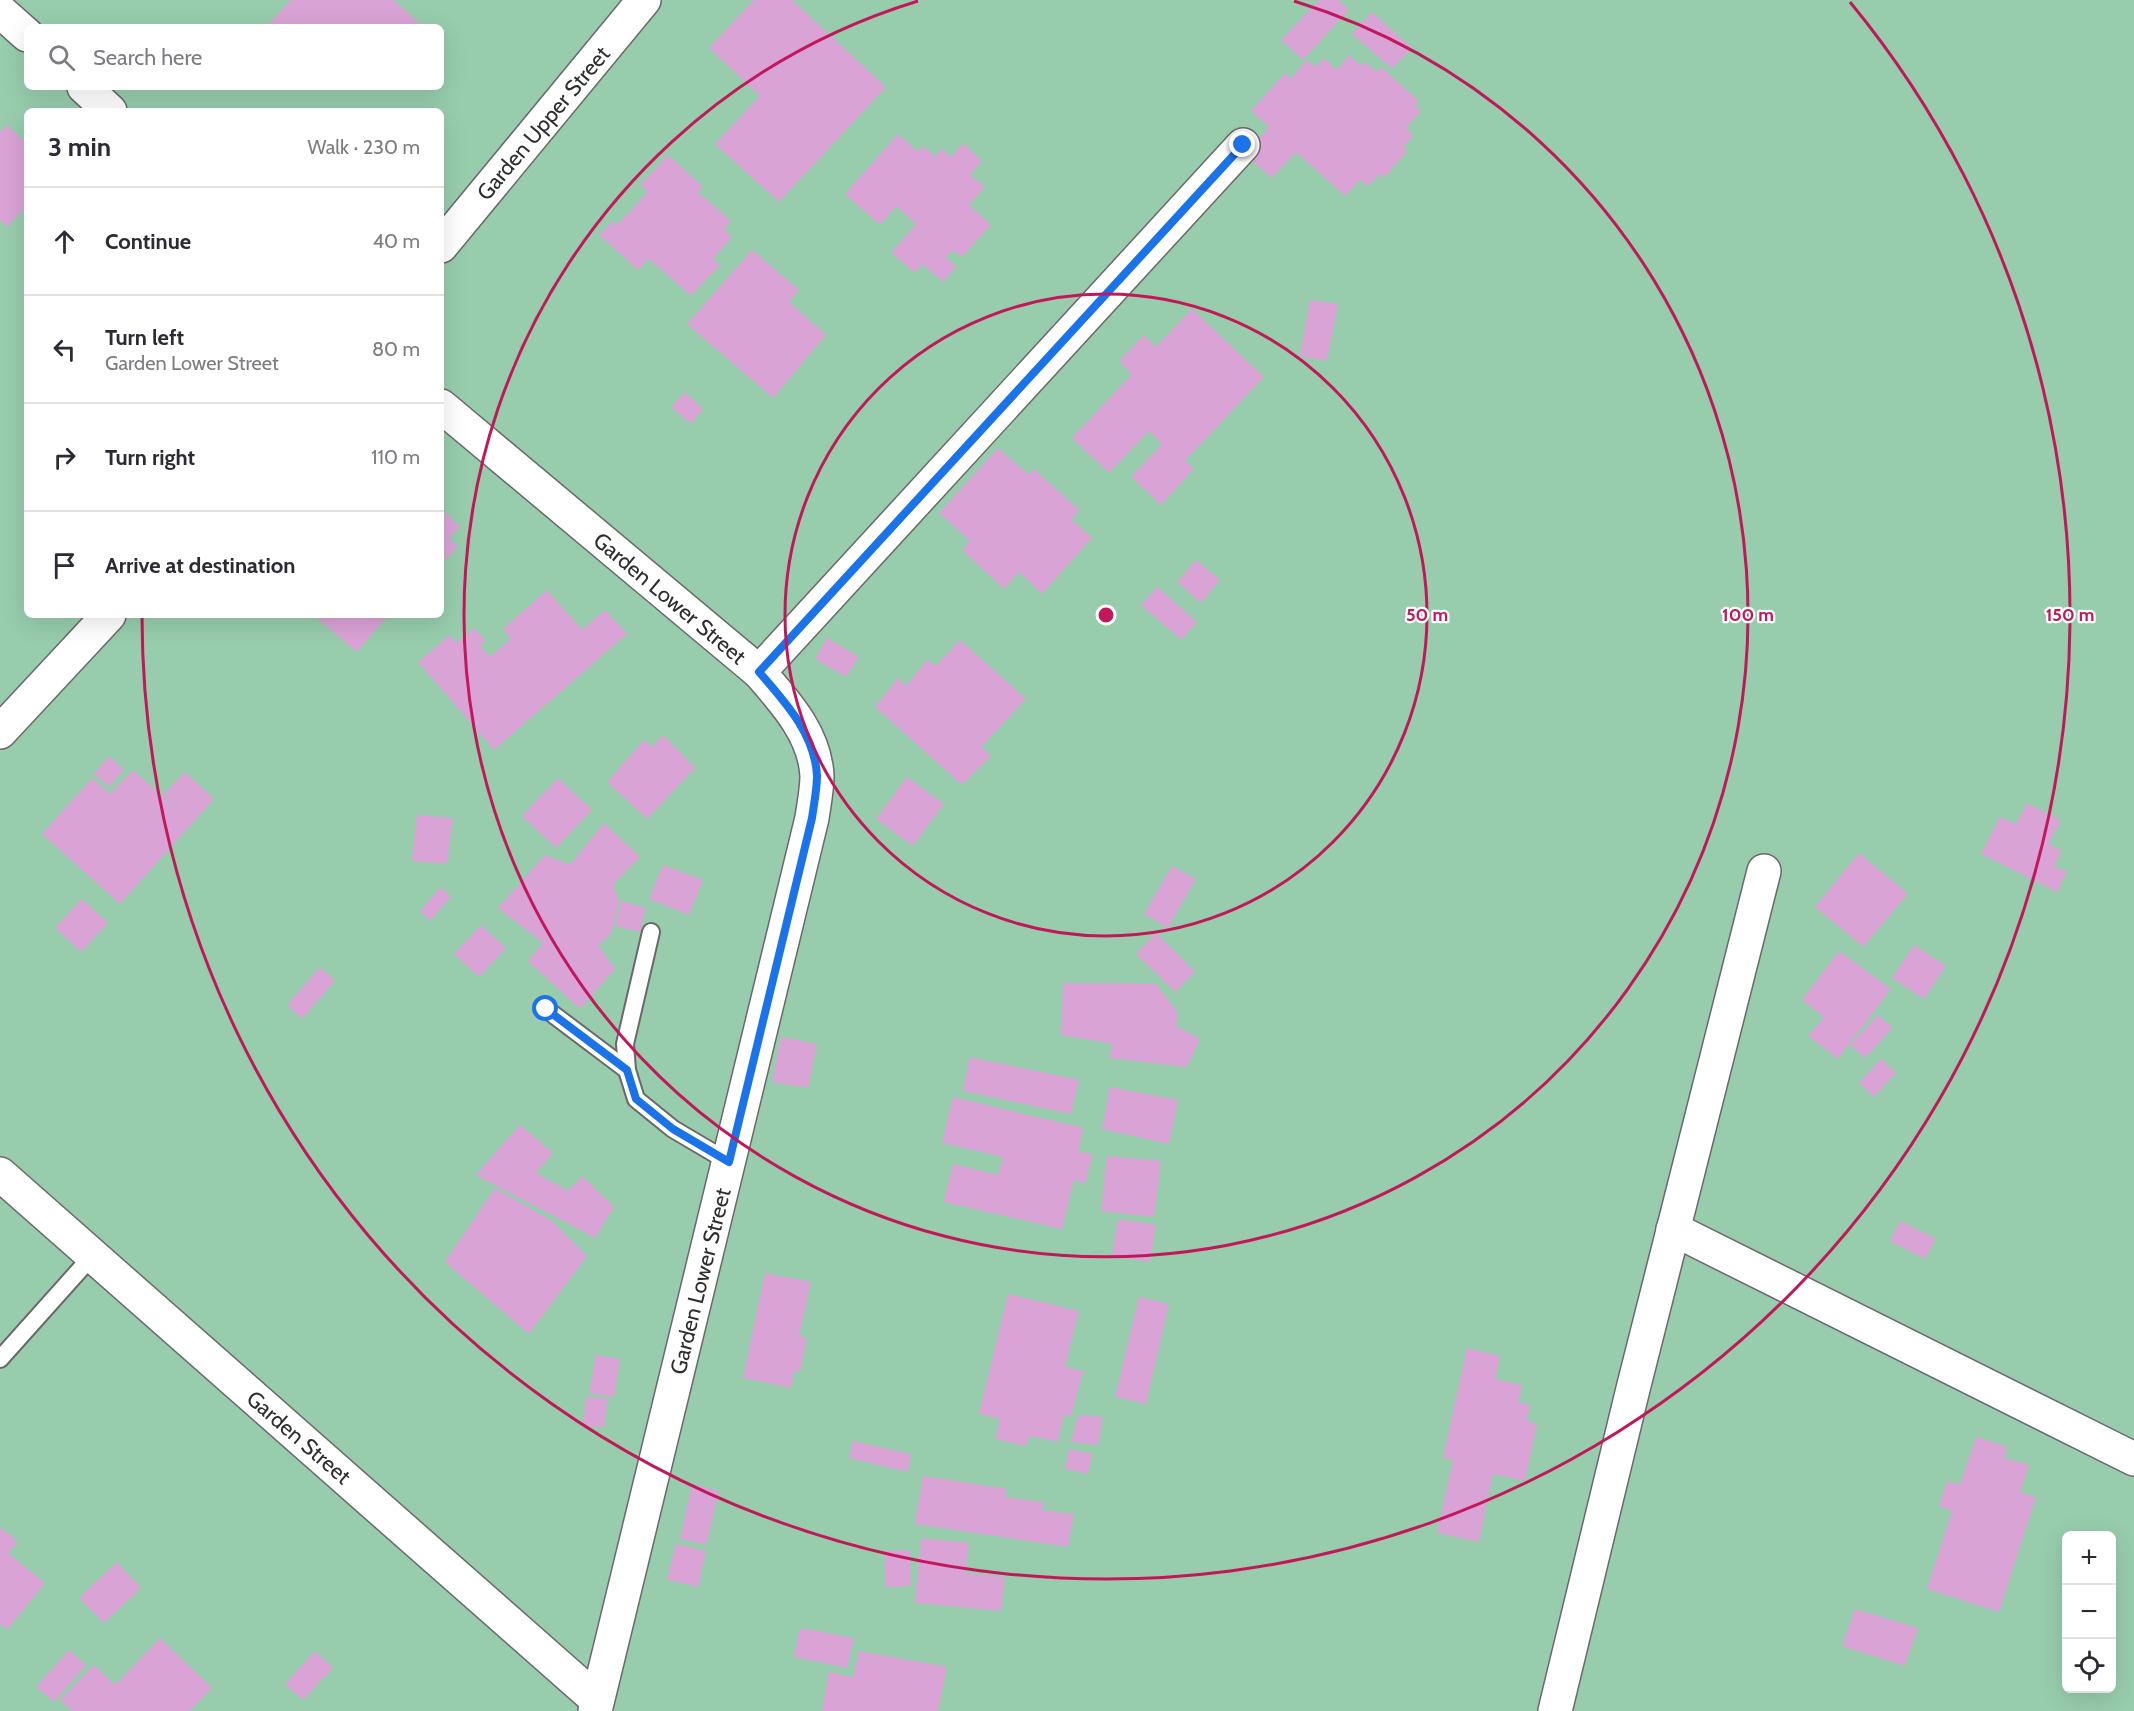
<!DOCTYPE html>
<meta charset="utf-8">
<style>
body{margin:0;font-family:Cabin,sans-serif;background:#f2f2f3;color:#2b2b33}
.controls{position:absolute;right:18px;bottom:18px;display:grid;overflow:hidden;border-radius:9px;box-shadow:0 6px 24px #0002}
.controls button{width:54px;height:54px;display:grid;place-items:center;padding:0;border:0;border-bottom:2px solid #e1e1e2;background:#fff;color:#2b2b33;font:30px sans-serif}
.stop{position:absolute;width:18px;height:18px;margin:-14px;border:4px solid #1a73e8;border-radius:50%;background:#fff}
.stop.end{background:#1a73e8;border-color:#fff;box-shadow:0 2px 6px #0008}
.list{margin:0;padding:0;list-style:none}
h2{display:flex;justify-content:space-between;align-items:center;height:78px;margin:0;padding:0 24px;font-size:26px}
h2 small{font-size:20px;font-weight:400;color:#7c7c81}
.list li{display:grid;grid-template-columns:39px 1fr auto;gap:18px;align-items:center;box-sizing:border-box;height:108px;padding:0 24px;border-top:2px solid #e1e1e2}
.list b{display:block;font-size:22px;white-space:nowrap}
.list p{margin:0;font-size:20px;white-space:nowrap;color:#7c7c81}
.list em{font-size:20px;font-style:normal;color:#7c7c81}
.icon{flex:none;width:33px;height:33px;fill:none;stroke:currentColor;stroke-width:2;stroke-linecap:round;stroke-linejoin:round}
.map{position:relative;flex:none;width:2134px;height:1711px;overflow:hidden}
.search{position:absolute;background:#fff;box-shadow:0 6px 24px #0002;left:24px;top:24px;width:420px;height:66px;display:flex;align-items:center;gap:15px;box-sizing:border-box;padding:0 21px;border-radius:9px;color:#7c7c81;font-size:22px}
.panel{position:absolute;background:#fff;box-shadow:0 6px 24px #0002;left:24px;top:108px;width:420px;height:510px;border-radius:9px}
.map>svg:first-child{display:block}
.green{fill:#97cdac;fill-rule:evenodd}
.building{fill:#d9a3d6}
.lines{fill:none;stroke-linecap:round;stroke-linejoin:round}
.lane-casing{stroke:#6b686b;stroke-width:20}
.street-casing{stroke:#6b686b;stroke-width:36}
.lane{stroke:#fff;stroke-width:16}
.street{stroke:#fff;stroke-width:33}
.route{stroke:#1a73e8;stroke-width:8}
.ring{fill:none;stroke:#c2185b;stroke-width:3}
.labels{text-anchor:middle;stroke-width:4.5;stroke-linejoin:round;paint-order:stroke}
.street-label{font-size:22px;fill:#2f2e2f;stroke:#fff}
.centre{fill:#c2185b;stroke:#fff;stroke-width:3}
.ring-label{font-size:18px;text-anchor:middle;font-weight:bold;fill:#c2185b;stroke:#fff;stroke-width:4.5;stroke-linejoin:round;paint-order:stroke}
</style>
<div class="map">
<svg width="2134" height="1711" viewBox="0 0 2134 1711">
<rect width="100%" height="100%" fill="#e3dfe2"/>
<path class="green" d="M0 0H2134V1711H0ZM27 27H441V87H27ZM27 111H441V615H27ZM2066 1536H2112V1688H2066Z"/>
<g class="building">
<path d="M291 0H394L419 23 415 27H266Z"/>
<path d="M754 0H792L886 87 779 202 715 144 760 96 709 48Z"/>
<path d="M1319 0H1339L1349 10 1303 60 1281 40Z"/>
<path d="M1372 12 1412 48 1392 69 1352 34Z"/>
<path d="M1349 55 1361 66 1365 62 1377 72 1381 67 1419 101 1415 105 1421 111 1406 128 1414 135 1403 147 1408 150 1384 178 1380 174 1368 186 1360 180 1345 196 1296 152 1272 178 1245 155 1269 127 1251 111 1285 73 1291 78 1307 60 1316 67 1324 58 1337 70Z"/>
<path d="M7 125 27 144V206L7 227 0 220V129L2 131Z"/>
<path d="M898 134 918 152 923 146 935 156 942 149 951 157 963 143 982 161 970 175 985 187 969 205 991 225 962 257 953 250 946 257 956 267 943 282 922 264 915 273 891 253 916 224 896 206 880 225 845 194Z"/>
<path d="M668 155 703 187 698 192 731 221 724 230 732 237 713 259 720 265 691 296 649 259 638 270 599 235 613 221 617 225 648 192 640 185Z"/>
<path d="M752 250 799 290 789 302 826 335 773 398 687 324Z"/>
<path d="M1310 300 1338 304 1327 361 1300 356Z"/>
<path d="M1192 309 1264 377 1185 461 1194 469 1161 505 1131 477 1162 444 1149 431 1109 473 1072 438 1132 374 1119 361 1144 335 1156 347Z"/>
<path d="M685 392 703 409 691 424 671 407Z"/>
<path d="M998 448 1029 475 1034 469 1080 511 1071 519 1092 538 1042 594 1019 572 1004 589 962 550 970 541 939 513Z"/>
<path d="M441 508 460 527 449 538 458 547 441 564Z"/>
<path d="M1196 560 1220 580 1201 603 1177 582Z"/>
<path d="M1157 587 1197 622 1181 640 1141 605Z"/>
<path d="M547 590 582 630 605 610 627 634 494 750 418 662 450 635 457 643 474 628 486 641 480 645 490 657 511 639 503 629Z"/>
<path d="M313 615H383L386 618 357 652Z"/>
<path d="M827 638 859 657 846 677 815 659Z"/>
<path d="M960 640 1026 699 981 747 991 756 962 785 875 707 898 678 906 686 927 660 936 666Z"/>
<path d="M663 735 695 768 647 819 607 782 644 740 652 747Z"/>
<path d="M109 756 124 770 109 787 94 774Z"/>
<path d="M133 770 179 811 163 795 185 772 214 799 120 904 42 834 92 778 110 794Z"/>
<path d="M907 777 944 804 913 846 876 819Z"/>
<path d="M558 778 592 810 556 848 522 816Z"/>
<path d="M2027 803 2061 820 2049 844 2062 851 2054 866 2067 872 2057 892 1981 854 2000 817 2016 824Z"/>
<path d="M417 815 453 818 447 864 412 861Z"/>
<path d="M604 823 640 857 613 885 619 900 611 934 598 945 615 969 580 1009 528 961 543 943 498 908 545 855 570 865Z"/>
<path d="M1859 853 1908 894 1863 947 1815 907Z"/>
<path d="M663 865 703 880 689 915 649 899Z"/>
<path d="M1172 866 1196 879 1168 928 1144 914Z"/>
<path d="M441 887 451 897 430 921 420 911Z"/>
<path d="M82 899 108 923 81 952 55 928Z"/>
<path d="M621 901 646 908 640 932 615 926Z"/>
<path d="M481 925 506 948 479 977 454 954Z"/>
<path d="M1156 933 1195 972 1175 992 1136 954Z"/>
<path d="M1914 945 1946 966 1924 999 1892 978Z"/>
<path d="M1839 951 1891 989 1838 1059 1808 1036 1824 1017 1802 1000Z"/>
<path d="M320 967 335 981 302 1019 287 1005Z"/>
<path d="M1063 983 1156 984 1178 1013 1176 1026 1200 1039 1187 1067 1109 1058 1113 1044 1061 1035Z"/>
<path d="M1878 1015 1893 1028 1865 1058 1850 1045Z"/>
<path d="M781 1037 817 1044 808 1088 772 1082Z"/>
<path d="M970 1057 1079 1080 1071 1114 963 1091Z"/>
<path d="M1881 1059 1896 1073 1874 1097 1859 1083Z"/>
<path d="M1110 1087 1178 1100 1169 1144 1102 1129Z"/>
<path d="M953 1097 1083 1128 1078 1152 1093 1154 1085 1184 1074 1180 1062 1229 944 1202 953 1164 998 1175 1003 1157 942 1143Z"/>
<path d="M520 1125 553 1153 536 1173 568 1191 582 1176 614 1207 595 1238 476 1175Z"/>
<path d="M1107 1156 1161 1161 1154 1217 1101 1211Z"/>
<path d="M495 1188 552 1221 587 1256 529 1334 445 1262Z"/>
<path d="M1118 1219 1156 1225 1150 1262 1112 1256Z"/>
<path d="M1900 1221 1936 1239 1925 1259 1890 1241Z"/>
<path d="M765 1273 811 1282 799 1336 807 1338 800 1372 794 1371 791 1388 743 1378Z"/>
<path d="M1008 1294 1079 1311 1065 1367 1083 1371 1071 1417 1064 1415 1058 1442 1030 1436 1026 1446 995 1439 1000 1419 979 1414Z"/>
<path d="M1139 1297 1169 1304 1146 1404 1115 1397Z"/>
<path d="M1467 1348 1500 1356 1495 1379 1522 1385 1518 1402 1530 1405 1527 1421 1537 1424 1525 1481 1493 1474 1479 1542 1437 1533 1453 1460 1443 1458Z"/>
<path d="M596 1355 620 1359 614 1397 589 1393Z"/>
<path d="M586 1397 608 1399 604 1427 583 1426Z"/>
<path d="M1078 1415 1103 1417 1098 1445 1071 1442Z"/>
<path d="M1976 1437 2007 1447 2004 1458 2029 1465 2020 1492 2036 1497 1999 1612 1927 1589 1952 1511 1939 1506 1947 1481 1960 1485Z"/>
<path d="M853 1441 911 1454 908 1472 849 1458Z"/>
<path d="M1069 1449 1092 1454 1088 1474 1065 1469Z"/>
<path d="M923 1476 1007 1489 1005 1497 1043 1502 1042 1510 1074 1514 1068 1547 915 1524Z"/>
<path d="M692 1484 719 1491 706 1545 680 1539Z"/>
<path d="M0 1527 18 1542 8 1553 45 1583 7 1630 0 1624Z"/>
<path d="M921 1538 969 1543 965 1573 1005 1577 1001 1611 915 1603Z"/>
<path d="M676 1544 706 1551 698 1587 667 1580Z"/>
<path d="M910 1550 911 1586 885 1587V1551Z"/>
<path d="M117 1562 141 1588 104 1623 79 1598Z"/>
<path d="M1855 1609 1918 1628 1905 1666 1842 1646Z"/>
<path d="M800 1628 854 1638 847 1668 794 1657Z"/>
<path d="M160 1638 212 1688 190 1711H72L60 1700 94 1665 115 1685Z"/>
<path d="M69 1650 86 1665 54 1702 36 1687Z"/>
<path d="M315 1651 333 1668 303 1700 285 1684Z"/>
<path d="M859 1651 947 1667 938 1711H822L829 1672 853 1677Z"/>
</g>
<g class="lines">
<defs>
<g id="lane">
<path d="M651 932 625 1044 627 1070 636 1099 673 1129 729 1162"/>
<path d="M546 1009 627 1070"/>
<path d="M0 1359 93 1255"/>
</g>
<g id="street">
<path d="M0 11 27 35"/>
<path d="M84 87 110 111"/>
<path d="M441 246 644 0"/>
<path d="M441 406 759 672C785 702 815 734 817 776 817 789 814 804 812 818L595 1711"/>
<path d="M759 672 1243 145"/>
<path d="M0 732 109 615"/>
<path d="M0 1174 597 1700"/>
<path d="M1673 1229 2134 1459"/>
<path d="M1555 1711 1633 1389 1764 871"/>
</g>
</defs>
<use href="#lane" class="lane-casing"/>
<use href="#street" class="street-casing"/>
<use href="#lane" class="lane"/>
<use href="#street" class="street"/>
</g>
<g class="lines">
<path class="route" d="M546 1009 627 1070 636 1099 673 1129 729 1162 812 818C814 804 817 789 817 776 815 734 785 702 759 672L1243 145"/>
</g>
<g class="ring">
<circle cx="1106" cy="615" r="321"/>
<path d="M1294 1A642 642 0 1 1 918 1"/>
<path d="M1850 2A964 964 0 1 1 142 615"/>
</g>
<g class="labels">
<g class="street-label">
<text transform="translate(543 123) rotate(-50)" y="8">Garden Upper Street</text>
<text transform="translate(670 598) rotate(40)" y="8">Garden Lower Street</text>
<text transform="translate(700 1281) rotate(-76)" y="8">Garden Lower Street</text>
<text transform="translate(299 1437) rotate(41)" y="8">Garden Street</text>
</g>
</g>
<circle cx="1106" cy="615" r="9" class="centre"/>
<g class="ring-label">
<text x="1427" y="621">50 m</text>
<text x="1748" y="621">100 m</text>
<text x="2070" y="621">150 m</text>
</g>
</svg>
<div class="controls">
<button>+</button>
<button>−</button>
<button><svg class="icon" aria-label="locate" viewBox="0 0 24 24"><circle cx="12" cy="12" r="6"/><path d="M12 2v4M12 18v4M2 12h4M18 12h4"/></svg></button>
</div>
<div class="stop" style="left:546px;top:1009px"></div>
<div class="stop end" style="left:1243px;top:145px"></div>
<div class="search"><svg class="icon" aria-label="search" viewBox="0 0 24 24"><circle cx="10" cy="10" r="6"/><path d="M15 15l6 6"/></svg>Search here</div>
<section class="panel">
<h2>3 min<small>Walk · 230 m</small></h2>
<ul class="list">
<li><svg class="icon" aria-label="ahead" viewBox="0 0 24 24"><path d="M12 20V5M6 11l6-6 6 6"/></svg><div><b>Continue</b></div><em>40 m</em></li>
<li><svg class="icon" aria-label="left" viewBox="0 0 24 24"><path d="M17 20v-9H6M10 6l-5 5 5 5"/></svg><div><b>Turn left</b><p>Garden Lower Street</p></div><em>80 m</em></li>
<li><svg class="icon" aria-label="right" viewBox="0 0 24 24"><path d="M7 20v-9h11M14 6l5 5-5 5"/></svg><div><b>Turn right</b></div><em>110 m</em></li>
<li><svg class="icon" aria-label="arrive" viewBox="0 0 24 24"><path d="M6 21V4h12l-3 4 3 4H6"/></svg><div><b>Arrive at destination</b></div></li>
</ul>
</section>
</div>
